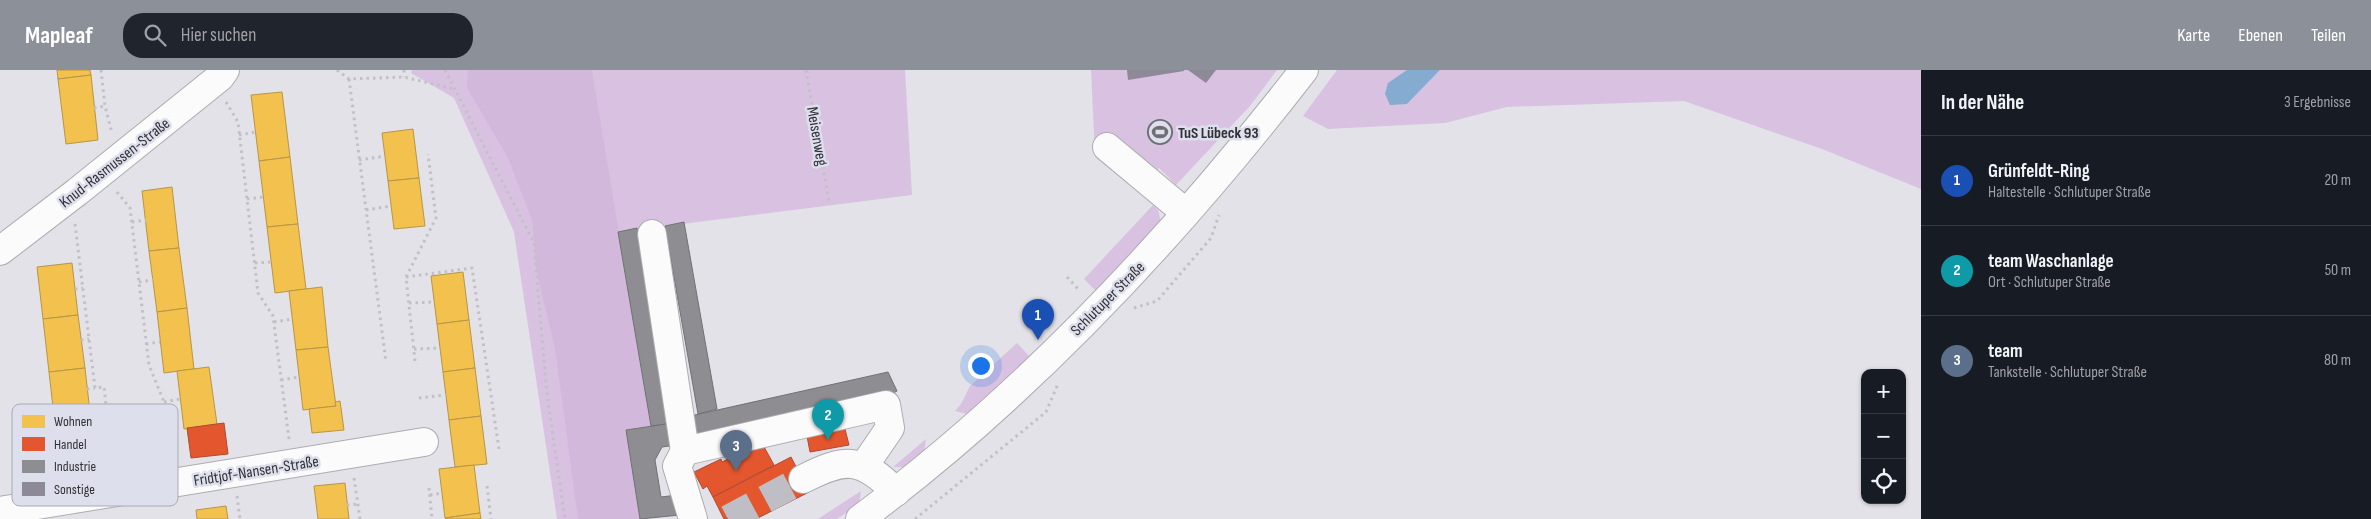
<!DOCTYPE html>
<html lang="de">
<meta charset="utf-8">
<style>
body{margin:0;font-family:"Sofia Sans Condensed",sans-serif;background:#20242c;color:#f1f3f6}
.controls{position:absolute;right:15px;bottom:15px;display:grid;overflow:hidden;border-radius:10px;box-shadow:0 1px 4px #0004}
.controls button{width:45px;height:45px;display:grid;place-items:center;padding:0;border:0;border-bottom:1px solid #363941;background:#171b24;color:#f1f3f6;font:25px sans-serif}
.you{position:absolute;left:980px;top:295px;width:18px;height:18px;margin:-12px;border:4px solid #fff;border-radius:50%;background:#1a73e8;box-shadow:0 0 0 8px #1a73e833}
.badge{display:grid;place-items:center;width:32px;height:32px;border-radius:50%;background:#8c9099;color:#fff;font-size:16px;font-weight:700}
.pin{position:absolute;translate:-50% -41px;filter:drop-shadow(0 1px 2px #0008)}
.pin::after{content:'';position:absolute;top:26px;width:18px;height:15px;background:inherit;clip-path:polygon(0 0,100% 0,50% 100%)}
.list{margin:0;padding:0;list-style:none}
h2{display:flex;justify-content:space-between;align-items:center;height:65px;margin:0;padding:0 20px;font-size:21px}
h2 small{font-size:16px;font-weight:400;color:#9ea1a6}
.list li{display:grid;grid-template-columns:32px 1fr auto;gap:15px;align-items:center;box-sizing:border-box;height:90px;padding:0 20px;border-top:1px solid #363941}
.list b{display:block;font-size:19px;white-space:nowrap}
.list p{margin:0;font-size:16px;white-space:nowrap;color:#9ea1a6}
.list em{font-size:16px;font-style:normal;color:#9ea1a6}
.icon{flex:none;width:28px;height:28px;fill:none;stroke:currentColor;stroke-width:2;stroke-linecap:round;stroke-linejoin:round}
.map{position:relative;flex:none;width:1921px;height:449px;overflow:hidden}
header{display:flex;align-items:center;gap:30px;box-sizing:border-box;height:70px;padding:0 25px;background:#8c9099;color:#fff}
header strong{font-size:24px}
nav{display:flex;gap:28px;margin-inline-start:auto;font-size:18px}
.search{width:350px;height:45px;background:#20242c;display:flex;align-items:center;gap:12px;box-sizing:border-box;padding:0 18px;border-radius:20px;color:#9ea1a6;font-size:19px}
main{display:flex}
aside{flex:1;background:#171b24}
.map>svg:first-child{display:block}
.green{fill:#d9c2e1}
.forest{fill:#d2b9db}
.water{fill:#85abd0}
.homes{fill:#f2c14e;stroke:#b89646}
.shops{fill:#e4572e;stroke:#ae4b30}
.industry{fill:#8d8d92;stroke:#717176}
.building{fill:#8e8997}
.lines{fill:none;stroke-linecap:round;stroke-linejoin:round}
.minor-tunnel{stroke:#bebec4;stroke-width:28;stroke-dasharray:28 14;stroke-linecap:butt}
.minor-casing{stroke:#acacb1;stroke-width:30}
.major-casing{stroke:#acacb1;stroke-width:30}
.path{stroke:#c1c1c5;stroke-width:3;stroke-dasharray:2.5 4;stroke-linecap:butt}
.minor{stroke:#fbfbfc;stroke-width:28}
.major{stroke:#fbfbfc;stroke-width:28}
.labels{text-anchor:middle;stroke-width:5;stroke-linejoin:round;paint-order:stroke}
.poi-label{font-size:16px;font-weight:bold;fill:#303035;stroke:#dedfec;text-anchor:start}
.street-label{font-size:16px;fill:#303035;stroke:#dedfec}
.key{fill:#dedfec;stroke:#aaaab5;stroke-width:1}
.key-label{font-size:14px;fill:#303035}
</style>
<header>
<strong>Mapleaf</strong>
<div class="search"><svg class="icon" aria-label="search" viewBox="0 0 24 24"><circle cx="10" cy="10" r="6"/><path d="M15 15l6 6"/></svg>Hier suchen</div>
<nav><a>Karte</a><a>Ebenen</a><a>Teilen</a></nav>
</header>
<main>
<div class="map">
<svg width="1921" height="449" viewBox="0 0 1921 449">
<rect width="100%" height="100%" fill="#e2e2e8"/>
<g class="green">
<path d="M412 0H905L912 125 618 162 651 356 626 360 640 449H557L514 162 454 28 411 3Z"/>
<path d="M1091 0H1277L1250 36 1176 115 1159 98 1138 122 1095 87Z"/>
<path d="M1337 0H1407L1403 3 1407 34 1440 0H1921V119L1822 79 1684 31 1507 37 1445 53 1328 59 1303 46Z"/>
<path d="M1153 135 1158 140 1161 152 1097 222 1084 209Z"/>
<path d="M1017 273 1030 287 971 342 967 344 955 341 961 334 970 316Z"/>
<path d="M926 369 924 383 907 397H893Z"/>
<path d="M861 421 859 434 837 449H818Z"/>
</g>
<path class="forest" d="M468 0H592L651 356 626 360 640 449H578L555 279 536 199 532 150 508 88 467 18Z"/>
<path class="water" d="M1407 0H1440L1407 34 1390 35 1385 24 1388 13Z"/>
<g class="homes">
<path d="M57 0H90L91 5 58 9Z"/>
<path d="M91 5 98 70 66 74 58 9Z"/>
<path d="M282 22 290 87 259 91 251 25Z"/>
<path d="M413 59 419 108 388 111 382 63Z"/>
<path d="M290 87 298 154 267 157 259 91Z"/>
<path d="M419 108 425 156 394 159 388 111Z"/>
<path d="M172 117 179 178 149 181 142 121Z"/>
<path d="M298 154 306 219 275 223 267 157Z"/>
<path d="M179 178 187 238 157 242 149 181Z"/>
<path d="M72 193 78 245 43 249 37 197Z"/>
<path d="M463 202 469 250 437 254 431 206Z"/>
<path d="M322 217 328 277 296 280 289 221Z"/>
<path d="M187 238 194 299 164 303 157 242Z"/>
<path d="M78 245 85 298 49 302 43 249Z"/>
<path d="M469 250 475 298 443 302 437 254Z"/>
<path d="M328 277 336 336 303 340 296 280Z"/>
<path d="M209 297 217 354 184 359 177 301Z"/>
<path d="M85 298 91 351 55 355 49 302Z"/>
<path d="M475 298 481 346 449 350 443 302Z"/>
<path d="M340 331 344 360 312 363 309 339 336 336 335 332Z"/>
<path d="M481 346 487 394 455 397 449 350Z"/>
<path d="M474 395 480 443 445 448 439 399Z"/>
<path d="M345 413 349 449H318L314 416Z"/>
<path d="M226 436 228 449H197L196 440Z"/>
<path d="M480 443 481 449H446L445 448Z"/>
</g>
<g class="shops">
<path d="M224 353 228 384 191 388 187 358Z"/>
<path d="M845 359 849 375 810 382 807 366Z"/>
<path d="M763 375 774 395 713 427 707 416 703 419 694 402 721 389 722 392 750 378Z"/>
<path d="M791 387 809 422 756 449H724L713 427Z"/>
</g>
<g class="industry">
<path d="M684 152 717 339 698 344 665 156Z"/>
<path d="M637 158 673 353 651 356 618 162Z"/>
<path d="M888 302 897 321 890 325 691 369 686 347Z"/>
<path d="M673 353 676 375 662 377 655 390 661 427 677 425 680 445 640 449 626 360Z"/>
</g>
<g class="building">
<path d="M1127 0H1184V1L1128 10Z"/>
<path d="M1188 0H1216L1206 13Z"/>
</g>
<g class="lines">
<path class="minor-tunnel" d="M728 449 803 409"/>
<defs>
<g id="minor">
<path d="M1107 77 1186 143"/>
<path d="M652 164 685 381"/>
<path d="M0 181 77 122 220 7 225 0"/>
<path d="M803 409C846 387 861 387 896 422"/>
<path d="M0 441 424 372"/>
<path d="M693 449 677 396 685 381 886 335 890 358 864 396"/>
</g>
<path id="major" d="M860 449C1027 325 1177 164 1304 0"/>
</defs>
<use href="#minor" class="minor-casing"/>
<use href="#major" class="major-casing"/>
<g class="path">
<path d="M101 0 105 36 112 63"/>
<path d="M337 0 349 9 404 7 454 19"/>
<path d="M404 0V7"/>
<path d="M445 0 534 173 547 325 565 449"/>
<path d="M806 0 829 131"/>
<path d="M349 9 386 292"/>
<path d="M226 32 238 52 258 223 273 246 289 369"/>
<path d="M94 38 105 36"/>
<path d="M239 65 256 62"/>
<path d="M359 90 385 86"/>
<path d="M117 122 130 138 149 295 164 332 169 389"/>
<path d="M247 129 263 127"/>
<path d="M366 140 391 136"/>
<path d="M132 152 146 150"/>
<path d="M75 154 95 318 104 317 113 399"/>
<path d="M255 193 271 192"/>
<path d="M406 207 472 198 499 379"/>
<path d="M1067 207 1080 221"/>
<path d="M139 212 153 210"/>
<path d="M75 219 83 218"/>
<path d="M409 233 434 232"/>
<path d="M1134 238 1157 231 1211 168 1219 145"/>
<path d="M274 252 292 249"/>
<path d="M81 270 89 269"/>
<path d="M146 274 160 272"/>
<path d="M414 279 440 278"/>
<path d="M415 291 406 207 436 148 428 84"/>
<path d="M281 310 299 307"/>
<path d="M87 319 95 318"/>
<path d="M419 328 446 325"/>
<path d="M164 332 180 329"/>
<path d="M93 366 109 363"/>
<path d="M354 408 360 449"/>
<path d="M487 416 491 449"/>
<path d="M429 418 432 449"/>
<path d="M430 425 442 423"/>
<path d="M237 426 240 449"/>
<path d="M347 435 358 434"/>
<path d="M915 449 1046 342 1058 314"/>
</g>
<use href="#minor" class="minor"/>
<use href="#major" class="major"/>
</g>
<defs>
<symbol id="stadium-ring" viewBox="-11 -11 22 22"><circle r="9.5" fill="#dedfec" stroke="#6e6e74" stroke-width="1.5"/><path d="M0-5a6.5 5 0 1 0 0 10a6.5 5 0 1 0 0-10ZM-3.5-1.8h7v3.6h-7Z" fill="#6e6e74"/></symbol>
</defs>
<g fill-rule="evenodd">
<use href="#stadium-ring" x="1146" y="48" width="28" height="28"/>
</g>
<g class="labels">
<g class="poi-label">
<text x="1178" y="68">TuS Lübeck 93</text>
</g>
<g class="street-label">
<text transform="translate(818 66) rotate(80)" y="6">Meisenweg</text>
<text transform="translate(114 92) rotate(-38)" y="6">Knud-Rasmussen-Straße</text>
<text transform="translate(1107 228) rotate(-45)" y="6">Schlutuper Straße</text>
<text transform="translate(256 400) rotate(-9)" y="6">Fridtjof-Nansen-Straße</text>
</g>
</g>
<rect x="12" y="334" width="166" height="102" rx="8" class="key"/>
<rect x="22" y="345" width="23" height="13" fill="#f2c14e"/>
<rect x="22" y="367" width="23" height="14" fill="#e4572e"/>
<rect x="22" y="390" width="23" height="13" fill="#8d8d92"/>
<rect x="22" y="412" width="23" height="14" fill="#8e8997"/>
<g class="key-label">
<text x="54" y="356">Wohnen</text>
<text x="54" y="379">Handel</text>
<text x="54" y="401">Industrie</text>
<text x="54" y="424">Sonstige</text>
</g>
</svg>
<div class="controls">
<button>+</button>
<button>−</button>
<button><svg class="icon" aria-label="locate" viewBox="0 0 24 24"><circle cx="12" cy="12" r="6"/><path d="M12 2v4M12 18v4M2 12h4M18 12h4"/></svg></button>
</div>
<div class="you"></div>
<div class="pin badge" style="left:1038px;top:270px;background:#1a4fb4">1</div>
<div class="pin badge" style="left:828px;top:370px;background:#0f9aa8">2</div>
<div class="pin badge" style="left:736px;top:401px;background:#5c6f8a">3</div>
</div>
<aside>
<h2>In der Nähe<small>3 Ergebnisse</small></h2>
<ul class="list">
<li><span class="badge" style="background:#1a4fb4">1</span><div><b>Grünfeldt-Ring</b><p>Haltestelle · Schlutuper Straße</p></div><em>20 m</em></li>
<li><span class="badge" style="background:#0f9aa8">2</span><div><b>team Waschanlage</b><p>Ort · Schlutuper Straße</p></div><em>50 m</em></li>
<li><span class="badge" style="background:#5c6f8a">3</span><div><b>team</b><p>Tankstelle · Schlutuper Straße</p></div><em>80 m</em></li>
</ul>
</aside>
</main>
